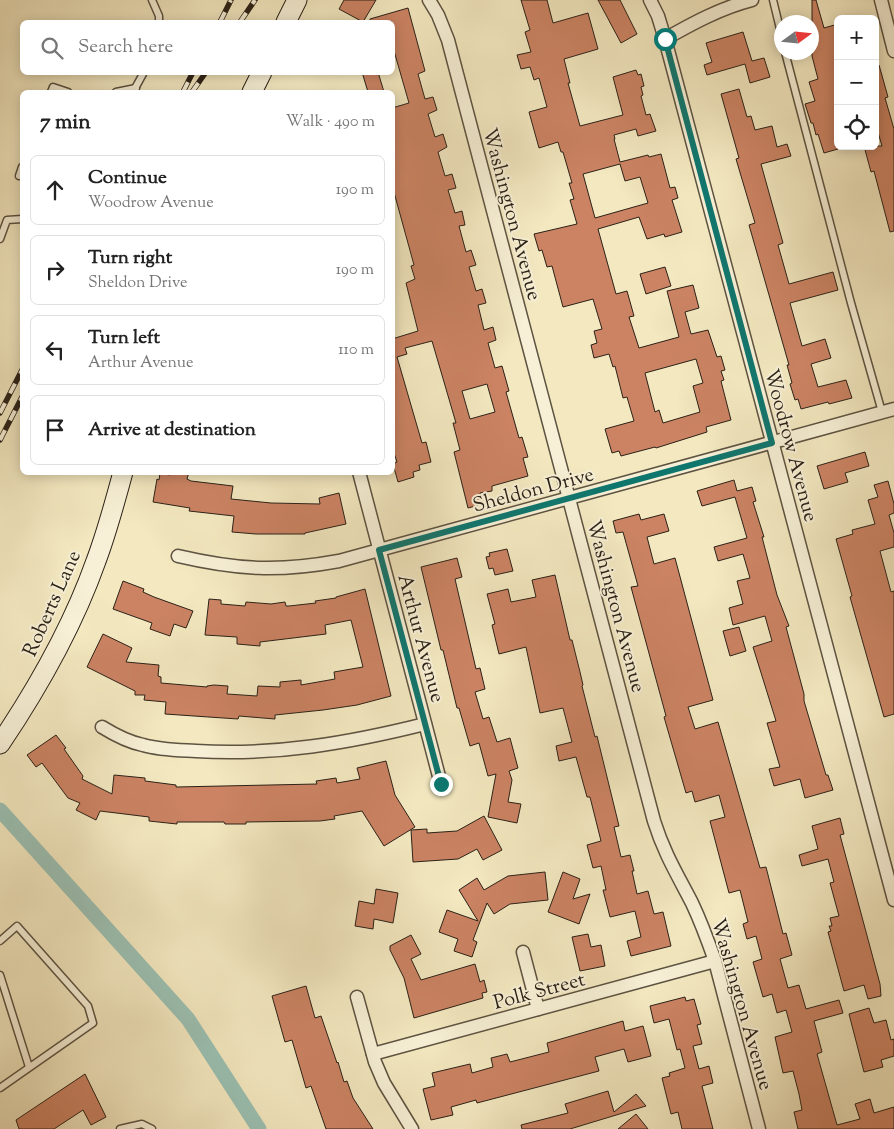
<!DOCTYPE html>
<meta charset="utf-8">
<style>
body{margin:0;font-family:"Sorts Mill Goudy",serif;background:#f2f2f2;color:#222}
.controls{position:absolute;right:15px;top:15px;display:grid;overflow:hidden;border-radius:8px;box-shadow:0 2px 12px #0003}
.controls button{width:45px;height:45px;display:grid;place-items:center;padding:0;border:0;border-bottom:1px solid #e0e0e0;background:#fff;color:#222;font:25px sans-serif}
.compass{position:absolute;left:774px;top:15px;width:45px;height:45px;border-radius:50%;background:#fff;box-shadow:0 2px 12px #0003;rotate:75deg}
.stop{position:absolute;width:15px;height:15px;margin:-11px;border:4px solid #0f766e;border-radius:50%;background:#fff}
.stop.end{background:#0f766e;border-color:#fff;box-shadow:0 1px 5px #0008}
.list{margin:0;padding:0;list-style:none}
h2{display:flex;justify-content:space-between;align-items:center;height:65px;margin:0;padding:0 20px;font-size:21px}
h2 small{font-size:16px;font-weight:400;color:#767676}
.list li{display:grid;grid-template-columns:32px 1fr auto;gap:15px;align-items:center;box-sizing:border-box;height:70px;margin:0 10px 10px;padding:0 10px;border:1px solid #e0e0e0;border-radius:8px}
.list b{display:block;font-size:19px;white-space:nowrap}
.list p{margin:0;font-size:16px;white-space:nowrap;color:#767676}
.list em{font-size:16px;font-style:normal;color:#767676}
.icon{flex:none;width:28px;height:28px;fill:none;stroke:currentColor;stroke-width:2;stroke-linecap:round;stroke-linejoin:round}
.map{position:relative;flex:none;width:894px;height:1129px;overflow:hidden}
.search{position:absolute;background:#fff;box-shadow:0 2px 12px #0003;left:20px;top:20px;width:375px;height:55px;display:flex;align-items:center;gap:12px;box-sizing:border-box;padding:0 18px;border-radius:8px;color:#767676;font-size:19px}
.panel{position:absolute;background:#fff;box-shadow:0 2px 12px #0003;left:20px;top:90px;width:375px;height:385px;border-radius:8px}
.map>svg:first-child{display:block}
.lines{fill:none;stroke-linecap:round;stroke-linejoin:round}
.canal{stroke:#9bc0b2;stroke-width:15}
.building{fill:#cb8363;stroke:#2b2117;fill-rule:evenodd}
.lane-casing{stroke:#5d5341;stroke-width:9}
.street-casing{stroke:#5d5341;stroke-width:15}
.secondary-casing{stroke:#2b2117;stroke-width:21}
.lane{stroke:#f7f0d6;stroke-width:6}
.street{stroke:#f7f0d6;stroke-width:12}
.secondary{stroke:#f7f0d6;stroke-width:19}
.rail-casing{stroke:#2b2117;stroke-width:5.5}
.rail{stroke:#f7f0d6;stroke-width:4;stroke-dasharray:11;stroke-linecap:butt}
.route{stroke:#0f766e;stroke-width:6}
.labels{text-anchor:middle;stroke-width:4;stroke-linejoin:round;paint-order:stroke}
.street-label{font-size:20px;fill:#2b2117;stroke:#f7f0d6}
</style>
<div class="map">
<svg width="894" height="1129" viewBox="0 0 894 1129">
<rect width="100%" height="100%" fill="#f3e8c0"/>
<filter id="stains"><feTurbulence type="fractalNoise" baseFrequency=".004" numOctaves="4"/><feColorMatrix values="0 0 0 0 .2 0 0 0 0 .09 0 0 0 0 .02 0 0 0 .5 -.17"/></filter>
<radialGradient id="worn" r=".72"><stop offset=".6" stop-color="#630" stop-opacity="0"/><stop offset="1" stop-color="#630" stop-opacity=".3"/></radialGradient>
<g class="lines">
<path class="canal" d="M0 810 188 1019 259 1129"/>
</g>
<g class="building">
<path d="M344 0H376L363 22 339 9Z"/>
<path d="M521 0H547L553 23 588 13 598 49 564 59 570 83H568L580 126 623 115 613 77 636 70 638 75 641 74 644 86 641 87 643 95 641 96 646 115 650 114 656 131 638 136 636 129 614 135 615 139H614L620 162 648 155 649 157 661 154 670 188 675 187 678 198 672 200 682 232 665 237 664 234 647 239 639 217 598 229 616 294 627 291 634 316 629 317 639 348 679 337 667 291 693 285 699 308 685 312 691 334 708 330 717 357 721 356 725 370 721 371 724 380 721 381 723 389 731 420 706 427 707 432 656 448 655 447 621 456 619 451 612 453 605 429 634 421 627 397 623 398 615 366 613 367 609 354 594 358 591 345 597 343 594 331 602 329 593 299 563 307 552 266 547 267 542 250 539 251 534 234 577 224 570 200 574 199 569 183H572L563 152H561L558 142 539 148 529 112 547 107 539 78 534 80 530 67 521 69 517 55 531 52 525 32 530 30ZM620 164 625 181 640 177 648 203 595 218 583 174ZM696 359 703 383 693 386 700 412 663 423 659 410 655 412 645 373Z"/>
<path d="M598 0H620L637 34 621 43Z"/>
<path d="M812 0H816L824 28 838 24V149L824 153 818 134 816 135 813 123H811L805 104 815 101 809 82 818 79 812 56Z"/>
<path d="M408 8 425 71 418 74 425 99 433 97 437 110 428 114 435 137 443 134 447 147 438 152 445 176 452 174 456 188 448 190 455 213 462 211 465 225 459 226 466 252 471 250 476 265 469 267 476 291 482 289 486 303 478 305 484 330 493 327 496 340 488 343 495 368 502 366 509 391 506 392 519 438 522 437 528 457 523 458 528 476 492 486V491L480 493 483 504 468 508 454 452 460 450 453 423H456L432 341 405 348 407 354 397 357 422 443 426 442 431 462 419 465 420 470 413 472 414 477 398 482 393 464 397 462 392 447V339L418 331 406 283 415 279 411 266 414 265 392 185V108L409 103 392 44V22H370V19ZM487 384 495 412 470 419 462 391Z"/>
<path d="M743 32 752 61 764 58 770 77 750 83 745 64 707 75 704 65 712 62 706 43Z"/>
<path d="M875 65H879L888 97 885 98 894 129V231L890 232 874 171 871 172 864 146H882L875 122Z"/>
<path d="M362 72H378L384 92H368Z"/>
<path d="M739 89 747 117 751 116 755 130 772 126 777 147 787 144 791 156 761 164 783 243 778 245 789 284 833 272 838 290 790 303 802 346 825 339 831 358 811 364 818 387 846 380 852 398 829 404 828 402 801 409 798 399 795 400 790 384 792 383 787 365H789L749 225 755 223 736 159 739 158 721 94Z"/>
<path d="M665 267 671 286 646 294 640 274Z"/>
<path d="M865 452 869 466 845 473 848 482 824 489 817 466Z"/>
<path d="M171 472H189L187 479 191 481 233 486 231 499 271 503 320 504 319 498 339 493 346 524 305 533V534H256L232 532 234 516 189 511 190 508 153 502 157 479 159 480 160 473 170 475Z"/>
<path d="M734 480 737 491 752 487 756 501 753 502 764 537H762L777 595 789 626 786 627 804 694V701L826 775H828L833 790 805 798 800 779 774 786 769 769 780 767 767 723 776 721 753 647 772 641 765 616 733 625 729 608 743 604 737 581 750 578 743 554 718 561 714 547 747 538 735 497 702 506 697 491Z"/>
<path d="M888 481 894 504V513L889 515 894 533V547L880 551 891 592 894 591V714L884 717 850 597 852 596 836 539 853 534 852 530 875 524 868 500 878 497 874 485Z"/>
<path d="M639 514 641 520 664 514 669 531 647 537 654 564 675 558 713 700 688 707 695 729 718 722 760 868 766 867 783 934 786 933 792 955 780 959 788 988 799 985 806 1009 839 1000 843 1013 814 1021 822 1052 817 1054 837 1125 860 1119 855 1104 870 1099 874 1113 894 1107V1129H798L794 1112 802 1110 799 1094 793 1071 783 1073 775 1037 792 1032 786 1010 777 1013 772 994 763 997 753 962 762 959 756 936 747 939 743 924 748 922 740 890 729 893 710 821 725 817 719 795 695 802 692 791 686 793 664 717 666 716 631 587 638 586 623 532 616 533 613 521Z"/>
<path d="M507 549 513 571 495 575 493 568 489 569 486 557 490 556 489 553Z"/>
<path d="M457 558 462 577 455 579 476 669 480 668 485 689 475 692 483 719 489 717 497 742 510 738 518 768 509 771 512 780 508 802 521 804 517 823 488 817 496 774 488 776 479 743 470 746 459 708H457L443 650H441L429 600 421 567Z"/>
<path d="M555 575 570 640H572L580 672 583 685 582 686 595 737 597 736 619 826 614 827 621 857 630 855 634 871H632L637 894 648 891 654 914 663 912 671 946 631 956 627 941 641 937 635 911 610 917 603 890H606L601 866 593 868 587 845 601 841 590 797H587L576 757 559 761 556 746 572 742 563 708 540 713 526 647 499 654 492 625 495 624 487 594 508 589 511 602 536 597 532 580Z"/>
<path d="M123 581 144 589 143 592 154 597 193 611 186 628 174 624 170 636 150 629 152 623 113 609Z"/>
<path d="M365 589 391 696 357 705 323 710 275 715V719L239 716 238 719 165 714 166 702 144 700 145 695H135V691L87 667 103 634 132 648 126 662 159 665 158 676 161 677V683L207 687V686L214 685 228 686 227 694 257 696 258 686 280 687V682L301 680V685L335 679 334 672 363 667 351 620 325 625 326 634 260 642V646L237 644V637L205 635 209 599 221 600V604L245 606 246 602 271 604 285 602 286 606H289L316 603 315 601 336 598V597Z"/>
<path d="M739 627 746 651 730 656 723 631Z"/>
<path d="M56 735 66 748 64 749 83 776 82 779 112 794 114 775 145 778V781L176 785V787L317 784 316 781 336 778 337 783 360 779 357 768 386 761 395 795 415 827 384 846 362 811 334 816 335 819 320 821 246 822V824H225L224 822H177V824L149 821V817L100 811 96 820 76 810 80 803 68 798 42 763 36 767 27 755Z"/>
<path d="M484 816 502 850 483 860 477 849 458 859 413 862 411 830 427 829V833L457 831Z"/>
<path d="M840 818 844 834 840 835 880 984 881 996 868 999 864 985 844 991 828 932 831 931 829 926H832L830 918 839 916 830 883 834 882 828 859 802 866 799 855 818 849 812 826Z"/>
<path d="M545 872 548 900 510 904 494 914 487 903 473 940 477 942 472 957 454 951 458 939 439 932 447 910 478 921 459 890 477 878 484 890 508 876Z"/>
<path d="M563 872 580 879 573 899 590 894 579 924 548 912Z"/>
<path d="M376 889 398 893 393 923 374 919 373 929 355 926 359 901 374 904Z"/>
<path d="M588 934 591 947 601 945 605 966 580 971 572 937Z"/>
<path d="M411 935 421 954 411 959 421 980 475 964 480 982 484 980 487 992 482 993 483 998 414 1018 404 978 390 950V946Z"/>
<path d="M306 986 315 1018 321 1016 337 1063 338 1062 344 1082 347 1081 353 1098 373 1129H326L311 1086 306 1088 292 1040 285 1042 272 996Z"/>
<path d="M685 997 686 1001 694 999 701 1024 697 1025 702 1044 693 1046 699 1069 709 1066 713 1083 702 1086 713 1129H682L678 1112 671 1114 662 1078 670 1076 669 1073 685 1068 680 1049 677 1050 669 1019 654 1023 650 1006Z"/>
<path d="M869 1008 874 1023 886 1020 891 1040 894 1039V1056L881 1060 883 1067 864 1072 849 1014Z"/>
<path d="M623 1021 625 1031 643 1026 651 1056 628 1062 624 1049 595 1057 599 1071 477 1103 476 1100 451 1107 453 1115 431 1120 423 1089 435 1086 432 1073 470 1064 472 1073 493 1067 491 1058 507 1054 510 1062 549 1052 547 1043Z"/>
<path d="M85 1074 106 1117 91 1125 83 1110 54 1129H19L16 1120Z"/>
<path d="M608 1091 614 1112 636 1094 646 1106 570 1129H522L521 1125 568 1113 565 1104Z"/>
<path d="M636 1114 648 1129H618Z"/>
</g>
<g class="lines">
<defs>
<g id="lane">
<path d="M152 0 159 16V22"/>
<path d="M773 0 782 37"/>
<path d="M785 52 851 303 882 412"/>
<path d="M51 92 53 87 68 92"/>
<path d="M116 92 136 88"/>
<path d="M133 92 144 72"/>
<path d="M19 176 22 167"/>
<path d="M0 239 7 220 22 219"/>
<path d="M0 941 17 926 88 1006 93 1023 0 1088"/>
<path d="M0 975 29 1067"/>
<path d="M120 1129 142 1124 152 1129"/>
</g>
<g id="street">
<path d="M429 0 438 15 448 40 654 821C664 853 677 874 692 903 701 922 708 941 715 961L759 1129"/>
<path d="M650 0 658 16 665 39 894 900"/>
<path d="M881 0 894 51"/>
<path d="M665 39C693 23 721 8 752 0"/>
<path d="M359 472 441 784"/>
<path d="M178 556C238 570 279 572 339 561L894 409"/>
<path d="M102 727C115 735 128 742 143 745 160 750 178 750 196 751 274 756 349 743 425 724"/>
<path d="M523 952 538 1009"/>
<path d="M357 997 375 1062 384 1083 412 1129"/>
<path d="M373 1054 715 961"/>
</g>
<g id="secondary">
<path d="M286 22 297 0"/>
<path d="M252 92 262 72"/>
<path d="M0 744C39 686 73 626 96 561 107 532 115 502 123 472"/>
</g>
</defs>
<use href="#lane" class="lane-casing"/>
<use href="#street" class="street-casing"/>
<use href="#secondary" class="secondary-casing"/>
<use href="#lane" class="lane"/>
<use href="#street" class="street"/>
<use href="#secondary" class="secondary"/>
<defs>
<g id="rail">
<path d="M220 22 231 0"/>
<path d="M240 22 255 0"/>
<path d="M183 92 193 72"/>
<path d="M192 92 206 72"/>
<path d="M0 413 22 370"/>
<path d="M0 440 22 397"/>
</g>
</defs>
<use href="#rail" class="rail-casing"/>
<use href="#rail" class="rail"/>
</g>
<g class="lines">
<path class="route" d="M441 784 379 550 772 443 665 39"/>
</g>
<g class="labels">
<g class="street-label">
<text transform="translate(513 214) rotate(75)" y="7">Washington Avenue</text>
<text transform="translate(792 445) rotate(75)" y="7">Woodrow Avenue</text>
<text transform="translate(533 489) rotate(-15)" y="7">Sheldon Drive</text>
<text transform="translate(51 603) rotate(-66)" y="7">Roberts Lane</text>
<text transform="translate(617 606) rotate(75)" y="7">Washington Avenue</text>
<text transform="translate(422 638) rotate(75)" y="7">Arthur Avenue</text>
<text transform="translate(539 990) rotate(-15)" y="7">Polk Street</text>
<text transform="translate(743 1004) rotate(74)" y="7">Washington Avenue</text>
</g>
</g>
<rect width="100%" height="100%" filter="url(#stains)"/>
<rect width="100%" height="100%" fill="url(#worn)"/>
</svg>
<div class="controls">
<button>+</button>
<button>−</button>
<button><svg class="icon" aria-label="locate" viewBox="0 0 24 24"><circle cx="12" cy="12" r="6"/><path d="M12 2v4M12 18v4M2 12h4M18 12h4"/></svg></button>
</div>
<svg class="compass" viewBox="-18 -18 36 36"><path d="M0-13l5 13h-10z" fill="#e53935"/><path d="M0 13l5-13h-10z" fill="#767676"/></svg>
<div class="stop" style="left:665px;top:39px"></div>
<div class="stop end" style="left:441px;top:784px"></div>
<div class="search"><svg class="icon" aria-label="search" viewBox="0 0 24 24"><circle cx="10" cy="10" r="6"/><path d="M15 15l6 6"/></svg>Search here</div>
<section class="panel">
<h2>7 min<small>Walk · 490 m</small></h2>
<ul class="list">
<li><svg class="icon" aria-label="ahead" viewBox="0 0 24 24"><path d="M12 20V5M6 11l6-6 6 6"/></svg><div><b>Continue</b><p>Woodrow Avenue</p></div><em>190 m</em></li>
<li><svg class="icon" aria-label="right" viewBox="0 0 24 24"><path d="M7 20v-9h11M14 6l5 5-5 5"/></svg><div><b>Turn right</b><p>Sheldon Drive</p></div><em>190 m</em></li>
<li><svg class="icon" aria-label="left" viewBox="0 0 24 24"><path d="M17 20v-9H6M10 6l-5 5 5 5"/></svg><div><b>Turn left</b><p>Arthur Avenue</p></div><em>110 m</em></li>
<li><svg class="icon" aria-label="arrive" viewBox="0 0 24 24"><path d="M6 21V4h12l-3 4 3 4H6"/></svg><div><b>Arrive at destination</b></div></li>
</ul>
</section>
</div>
